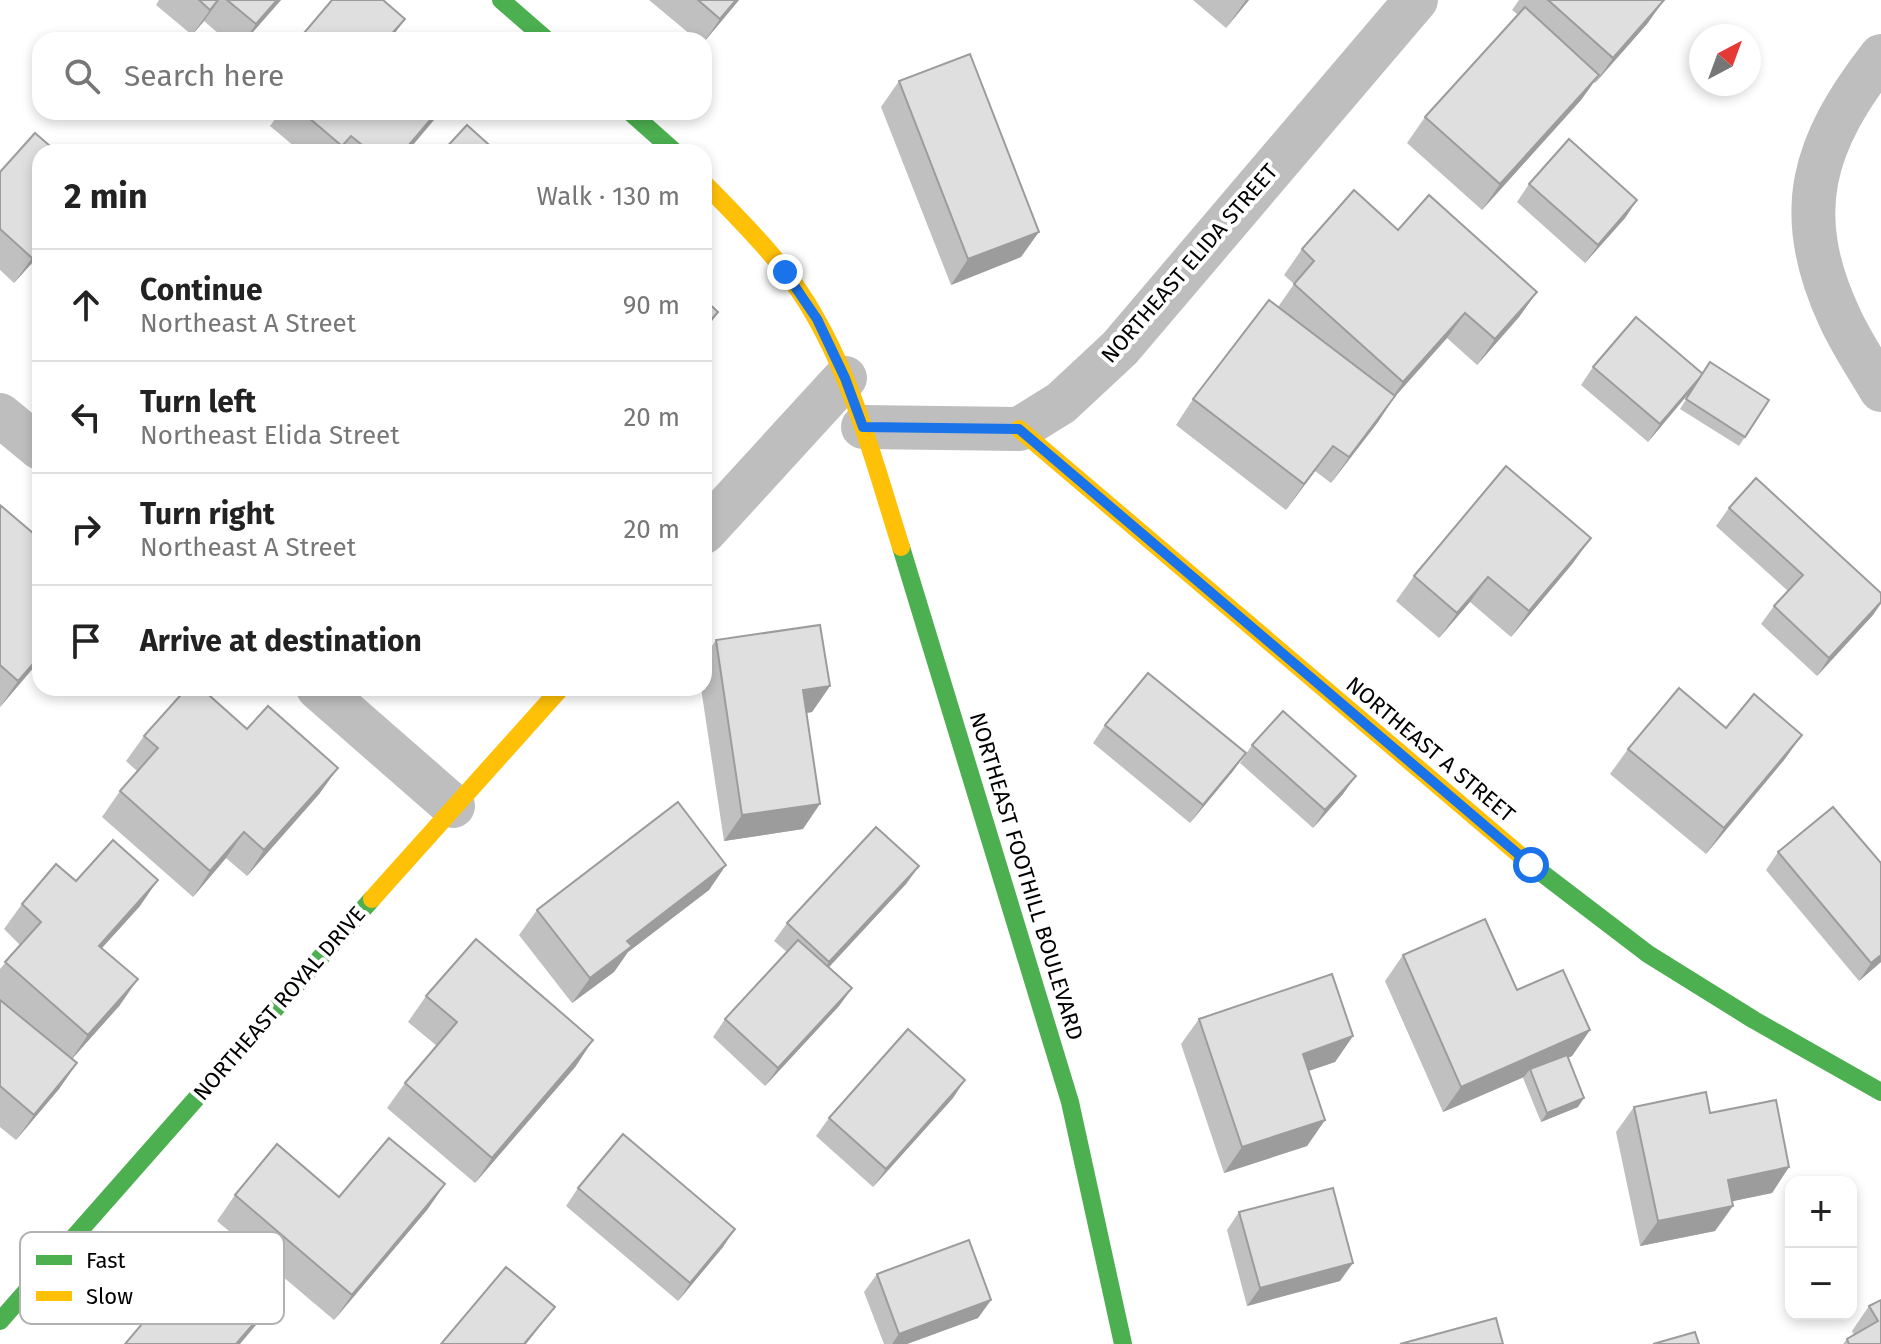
<!DOCTYPE html>
<meta charset="utf-8">
<style>
body{margin:0;font-family:"Fira Sans",sans-serif;background:#f2f2f2;color:#222}
.controls{position:absolute;right:24px;bottom:24px;display:grid;overflow:hidden;border-radius:16px;box-shadow:0 4px 12px #0003}
.controls button{width:72px;height:72px;display:grid;place-items:center;padding:0;border:0;border-bottom:2px solid #e0e0e0;background:#fff;color:#222;font:40px sans-serif}
.compass{position:absolute;left:1689px;top:24px;width:72px;height:72px;border-radius:50%;background:#fff;box-shadow:0 4px 12px #0003;rotate:41deg}
.stop{position:absolute;width:24px;height:24px;margin:-18px;border:6px solid #1a73e8;border-radius:50%;background:#fff}
.stop.end{background:#1a73e8;border-color:#fff;box-shadow:0 2px 8px #0008}
.list{margin:0;padding:0;list-style:none}
h2{display:flex;justify-content:space-between;align-items:center;height:104px;margin:0;padding:0 32px;font-size:34px}
h2 small{font-size:26px;font-weight:400;color:#767676}
.list li{display:grid;grid-template-columns:52px 1fr auto;gap:24px;align-items:center;box-sizing:border-box;height:112px;padding:0 32px;border-top:2px solid #e0e0e0}
.list b{display:block;font-size:30px;white-space:nowrap}
.list p{margin:0;font-size:26px;white-space:nowrap;color:#767676}
.list em{font-size:26px;font-style:normal;color:#767676}
.icon{flex:none;width:44px;height:44px;fill:none;stroke:currentColor;stroke-width:2;stroke-linecap:round;stroke-linejoin:round}
.map{position:relative;flex:none;width:1881px;height:1344px;overflow:hidden}
.search{position:absolute;background:#fff;box-shadow:0 4px 12px #0003;left:32px;top:32px;width:680px;height:88px;display:flex;align-items:center;gap:20px;box-sizing:border-box;padding:0 28px;border-radius:24px;color:#767676;font-size:30px}
.panel{position:absolute;background:#fff;box-shadow:0 4px 12px #0003;left:32px;top:144px;width:680px;height:552px;border-radius:24px}
.map>svg:first-child{display:block}
.lines{fill:none;stroke-linecap:round;stroke-linejoin:round}
.street{stroke:#bebebe;stroke-width:44}
.fast{stroke:#4caf50;stroke-width:18}
.slow{stroke:#ffc107;stroke-width:18}
.wall{fill:#c0c0c0}
.shaded-wall{fill:#9c9c9c}
.building{fill:#dfdfdf;stroke:#9c9c9c;stroke-width:2}
.route{stroke:#1a73e8;stroke-width:10}
.labels{text-anchor:middle;stroke-width:8;stroke-linejoin:round;paint-order:stroke}
.street-label{font-size:22px;fill:#000;stroke:#fff}
.key{fill:#fff;stroke:#b2b2b2;stroke-width:2}
.key-label{font-size:22px;fill:#000}
</style>
<div class="map">
<svg width="1881" height="1344" viewBox="0 0 1881 1344">
<rect width="100%" height="100%" fill="#fff"/>
<g class="lines">
<g class="street">
<path d="M1881 56C1813 143 1791 212 1839 316 1850 341 1867 366 1881 390"/>
<path d="M0 415 40 448"/>
<path d="M863 427 1019 429 1061 403 1120 348 1416 0"/>
<path d="M704 532 845 378"/>
<path d="M318 688 453 806"/>
</g>
<g class="fast">
<path d="M501 0 547 40"/>
<path d="M630 112 675 152"/>
<path d="M901 547 1070 1102 1123 1344"/>
<path d="M1534 867 1648 954 1754 1020 1881 1092"/>
<path d="M0 1321 372 899"/>
</g>
<g class="slow">
<path d="M704 183C741 221 779 258 807 303 853 377 875 465 901 547"/>
<path d="M1019 429 1534 867"/>
<path d="M372 899 561 688"/>
</g>
</g>
<g class="wall">
<path d="M159 0H281L246 40H226L204 21 192 35 156 5Z"/>
<path d="M649 0H739L704 42V40H697Z"/>
<path d="M1193 0H1249L1226 28Z"/>
<path d="M1519 0H1664L1647 24 1595 83 1594 82 1581 100 1482 210 1407 143 1425 117 1518 15 1512 10Z"/>
<path d="M899 81 1021 257 951 285 881 107Z"/>
<path d="M280 112H439L407 152H301L270 126Z"/>
<path d="M40 152V272L31 264 14 283 0 270V172Z"/>
<path d="M1529 184 1637 200 1625 218 1585 263 1517 202Z"/>
<path d="M1398 230 1537 292 1519 317 1477 365 1447 338 1395 396 1378 422 1331 483 1315 471 1286 510 1176 425 1193 399 1278 307 1294 284 1284 275 1302 249Z"/>
<path d="M1593 367 1702 374 1769 400 1739 446 1680 409 1695 385 1648 442 1581 385Z"/>
<path d="M0 505 40 539V660L0 707Z"/>
<path d="M1729 508 1881 593V604L1873 615 1817 676 1761 624 1774 606 1788 591 1716 526Z"/>
<path d="M1573 563 1511 637 1470 602 1439 638 1396 601 1414 576Z"/>
<path d="M716 640 830 686 812 712 807 713 803 829 724 841 701 688H704V658Z"/>
<path d="M1105 725 1246 753 1233 771 1190 823 1093 743Z"/>
<path d="M1726 728 1802 735 1784 760 1706 854 1610 774 1628 749Z"/>
<path d="M144 736 320 793 247 876 226 858 193 897 102 817 120 791 137 771 126 761Z"/>
<path d="M1252 745 1343 794 1313 828 1240 763Z"/>
<path d="M1778 852 1881 962 1859 981 1766 870Z"/>
<path d="M726 865 709 890 628 952 614 972 572 1003 519 935 537 910Z"/>
<path d="M919 866 906 884 829 967 852 988 839 1006 765 1086 713 1037 725 1019 787 952 774 941 787 923Z"/>
<path d="M76 881 140 906 102 948 120 1005 72 1059 77 1063 59 1089 16 1140 0 1127V969L20 945 4 929 22 904Z"/>
<path d="M1403 955 1517 990 1590 1030 1572 1056 1568 1058 1578 1107 1541 1122 1523 1078 1524 1077 1443 1112 1385 981Z"/>
<path d="M426 996 576 1066 475 1183 387 1108 405 1083 437 1046 408 1022Z"/>
<path d="M1199 1019 1353 1036 1335 1062 1308 1071 1325 1120 1307 1146 1224 1173 1181 1044Z"/>
<path d="M953 1098 873 1187 816 1136 829 1118Z"/>
<path d="M1634 1107 1710 1113 1789 1167 1772 1193 1732 1201 1715 1231 1640 1246 1616 1132Z"/>
<path d="M445 1184 427 1210 334 1320 217 1221 235 1195 339 1197Z"/>
<path d="M578 1188 723 1247 678 1301 566 1206Z"/>
<path d="M1239 1212 1340 1281 1247 1306 1227 1230Z"/>
<path d="M877 1274 991 1300 978 1318 907 1344H884L864 1292Z"/>
<path d="M1881 1300V1344H1843L1847 1339 1854 1335 1852 1331 1869 1306Z"/>
</g>
<g class="shaded-wall">
<path d="M219 0 204 21 192 35 210 10Z"/>
<path d="M277 0H281L246 40H245L256 24Z"/>
<path d="M736 0H739L704 42 720 19Z"/>
<path d="M1246 0H1249L1226 28Z"/>
<path d="M1664 0 1647 24 1595 83 1613 58Z"/>
<path d="M405 19 390 40H386Z"/>
<path d="M1599 75 1581 100 1482 210 1500 184Z"/>
<path d="M437 112H439L434 120 407 152H403Z"/>
<path d="M1637 200 1625 218 1585 263 1598 245Z"/>
<path d="M1039 232 1021 257 951 285 968 259Z"/>
<path d="M40 248V252L31 264 14 283 32 258Z"/>
<path d="M1537 292 1519 317 1477 365 1495 339Z"/>
<path d="M718 312 704 333V328Z"/>
<path d="M1465 313 1447 338 1385 408 1403 382Z"/>
<path d="M1703 374 1690 392 1648 442 1660 424Z"/>
<path d="M1395 396 1378 422 1331 483 1349 457Z"/>
<path d="M1333 446 1315 471 1286 510 1304 484Z"/>
<path d="M1591 538 1573 563 1511 637 1529 611Z"/>
<path d="M1488 577 1470 602 1439 638 1457 613Z"/>
<path d="M1881 602 1873 615 1817 676 1829 658Z"/>
<path d="M40 656V660L0 707 18 681Z"/>
<path d="M830 686 812 712 786 716 803 690Z"/>
<path d="M1802 735 1784 760 1706 854 1724 828Z"/>
<path d="M1246 753 1233 771 1190 823 1203 805Z"/>
<path d="M338 768 320 793 247 876 264 850Z"/>
<path d="M1356 776 1343 794 1313 828 1325 810Z"/>
<path d="M820 804 803 829 724 841 742 815Z"/>
<path d="M244 832 226 858 193 897 210 871Z"/>
<path d="M726 865 709 890 628 952 614 972 572 1003 590 978 627 941Z"/>
<path d="M919 866 906 884 817 980 829 962Z"/>
<path d="M158 880 140 906 81 971 99 946Z"/>
<path d="M1881 955V962L1859 981 1871 963Z"/>
<path d="M138 979 120 1005 70 1061 88 1035Z"/>
<path d="M852 988 839 1006 765 1086 778 1068Z"/>
<path d="M1590 1030 1572 1056 1532 1074 1530 1069 1524 1077 1443 1112 1461 1087Z"/>
<path d="M1353 1036 1335 1062 1285 1079 1303 1054Z"/>
<path d="M593 1040 576 1066 475 1183 492 1158Z"/>
<path d="M77 1063 59 1089 16 1140 34 1115Z"/>
<path d="M965 1080 953 1098 873 1187 886 1169Z"/>
<path d="M1584 1098 1578 1107 1541 1122 1547 1113Z"/>
<path d="M1325 1120 1307 1146 1224 1173 1242 1147Z"/>
<path d="M1789 1167 1772 1193 1710 1206 1728 1180Z"/>
<path d="M445 1184 427 1210 334 1320 352 1295Z"/>
<path d="M1733 1206 1715 1231 1640 1246 1658 1221Z"/>
<path d="M735 1229 723 1247 678 1301 690 1283Z"/>
<path d="M1353 1263 1340 1281 1247 1306 1260 1288Z"/>
<path d="M280 1293 262 1318 240 1344H236Z"/>
<path d="M991 1300 978 1318 907 1344H892L899 1334Z"/>
<path d="M555 1307 526 1344H524Z"/>
</g>
<g class="building">
<path d="M199 0H218L210 10Z"/>
<path d="M227 0H277L256 24Z"/>
<path d="M332 0H383L405 19 387 39 388 40H298Z"/>
<path d="M698 0H736L720 19Z"/>
<path d="M1548 0H1664L1613 58Z"/>
<path d="M1525 7 1599 75 1500 184 1425 117Z"/>
<path d="M970 54 1039 232 968 259 899 81Z"/>
<path d="M302 112H437L403 152H371L351 136 342 146Z"/>
<path d="M467 125 497 152H442Z"/>
<path d="M35 133 57 152H40V248L32 258 0 229V172Z"/>
<path d="M1569 139 1637 200 1598 245 1529 184Z"/>
<path d="M550 147 555 152H545Z"/>
<path d="M1354 190 1398 230 1429 195 1537 292 1495 339 1465 313 1403 382 1294 284 1314 261 1302 249Z"/>
<path d="M704 299 718 312 704 328Z"/>
<path d="M1269 300 1395 396 1349 457 1333 446 1304 484 1193 399Z"/>
<path d="M1636 317 1703 374 1660 424 1593 367Z"/>
<path d="M1710 362 1769 400 1745 437 1686 399Z"/>
<path d="M1506 466 1591 538 1529 611 1488 577 1457 613 1414 576Z"/>
<path d="M1756 478 1881 593V602L1829 658 1774 606 1803 575 1729 508Z"/>
<path d="M0 505 40 539V656L18 681 0 665Z"/>
<path d="M820 625 830 686 803 690 820 804 742 815 716 640Z"/>
<path d="M1148 673 1246 753 1203 805 1105 725Z"/>
<path d="M187 688H201L247 729 268 706 338 768 264 850 244 832 210 871 120 791 158 748 144 736Z"/>
<path d="M1679 688 1726 728 1754 694 1802 735 1724 828 1628 749Z"/>
<path d="M1283 711 1356 776 1325 810 1252 745Z"/>
<path d="M678 802 726 865 627 941 632 946 590 978 537 910Z"/>
<path d="M1833 807 1881 863V955L1871 963 1778 852Z"/>
<path d="M876 827 919 866 829 962 787 923Z"/>
<path d="M113 840 158 880 99 946 138 979 88 1035 5 962 41 922 22 904 56 864 76 881Z"/>
<path d="M1485 919 1517 990 1563 970 1590 1030 1461 1087 1403 955Z"/>
<path d="M476 939 593 1040 492 1158 405 1083 457 1022 426 996Z"/>
<path d="M798 940 852 988 778 1068 725 1019Z"/>
<path d="M1332 974 1353 1036 1303 1054 1325 1120 1242 1147 1199 1019Z"/>
<path d="M0 1000 77 1063 34 1115 0 1086Z"/>
<path d="M908 1029 965 1080 886 1169 829 1118Z"/>
<path d="M1567 1055 1584 1098 1547 1113 1530 1069Z"/>
<path d="M1706 1092 1710 1113 1776 1100 1789 1167 1728 1180 1733 1206 1658 1221 1634 1107Z"/>
<path d="M623 1134 735 1229 690 1283 578 1188Z"/>
<path d="M389 1138 445 1184 352 1295 235 1195 277 1144 339 1197Z"/>
<path d="M1333 1188 1353 1263 1260 1288 1239 1212Z"/>
<path d="M215 1238 280 1293 236 1344H125Z"/>
<path d="M969 1240 991 1300 899 1334 877 1274Z"/>
<path d="M506 1267 555 1307 524 1344H441Z"/>
<path d="M1881 1300V1344H1849L1847 1339 1878 1321 1869 1306Z"/>
<path d="M1496 1318 1503 1344H1400Z"/>
<path d="M1695 1332 1699 1344H1653Z"/>
</g>
<g class="lines">
<path class="route" d="M785 272 817 319 845 378 863 427 1019 429 1531 865"/>
</g>
<g class="labels">
<g class="street-label">
<text transform="translate(1189 263) rotate(-49)" y="8">NORTHEAST ELIDA STREET</text>
<text transform="translate(1431 749) rotate(40)" y="8">NORTHEAST A STREET</text>
<text transform="translate(1027 876) rotate(73)" y="8">NORTHEAST FOOTHILL BOULEVARD</text>
<text transform="translate(279 1003) rotate(-49)" y="8">NORTHEAST ROYAL DRIVE</text>
</g>
</g>
<rect x="20" y="1232" width="264" height="92" rx="12" class="key"/>
<rect x="36" y="1255" width="36" height="10" fill="#4caf50"/>
<rect x="36" y="1291" width="36" height="10" fill="#ffc107"/>
<g class="key-label">
<text x="86" y="1268">Fast</text>
<text x="86" y="1304">Slow</text>
</g>
</svg>
<div class="controls">
<button>+</button>
<button>−</button>
</div>
<svg class="compass" viewBox="-18 -18 36 36"><path d="M0-13l5 13h-10z" fill="#e53935"/><path d="M0 13l5-13h-10z" fill="#767676"/></svg>
<div class="stop" style="left:1531px;top:865px"></div>
<div class="stop end" style="left:785px;top:272px"></div>
<div class="search"><svg class="icon" aria-label="search" viewBox="0 0 24 24"><circle cx="10" cy="10" r="6"/><path d="M15 15l6 6"/></svg>Search here</div>
<section class="panel">
<h2>2 min<small>Walk · 130 m</small></h2>
<ul class="list">
<li><svg class="icon" aria-label="ahead" viewBox="0 0 24 24"><path d="M12 20V5M6 11l6-6 6 6"/></svg><div><b>Continue</b><p>Northeast A Street</p></div><em>90 m</em></li>
<li><svg class="icon" aria-label="left" viewBox="0 0 24 24"><path d="M17 20v-9H6M10 6l-5 5 5 5"/></svg><div><b>Turn left</b><p>Northeast Elida Street</p></div><em>20 m</em></li>
<li><svg class="icon" aria-label="right" viewBox="0 0 24 24"><path d="M7 20v-9h11M14 6l5 5-5 5"/></svg><div><b>Turn right</b><p>Northeast A Street</p></div><em>20 m</em></li>
<li><svg class="icon" aria-label="arrive" viewBox="0 0 24 24"><path d="M6 21V4h12l-3 4 3 4H6"/></svg><div><b>Arrive at destination</b></div></li>
</ul>
</section>
</div>
